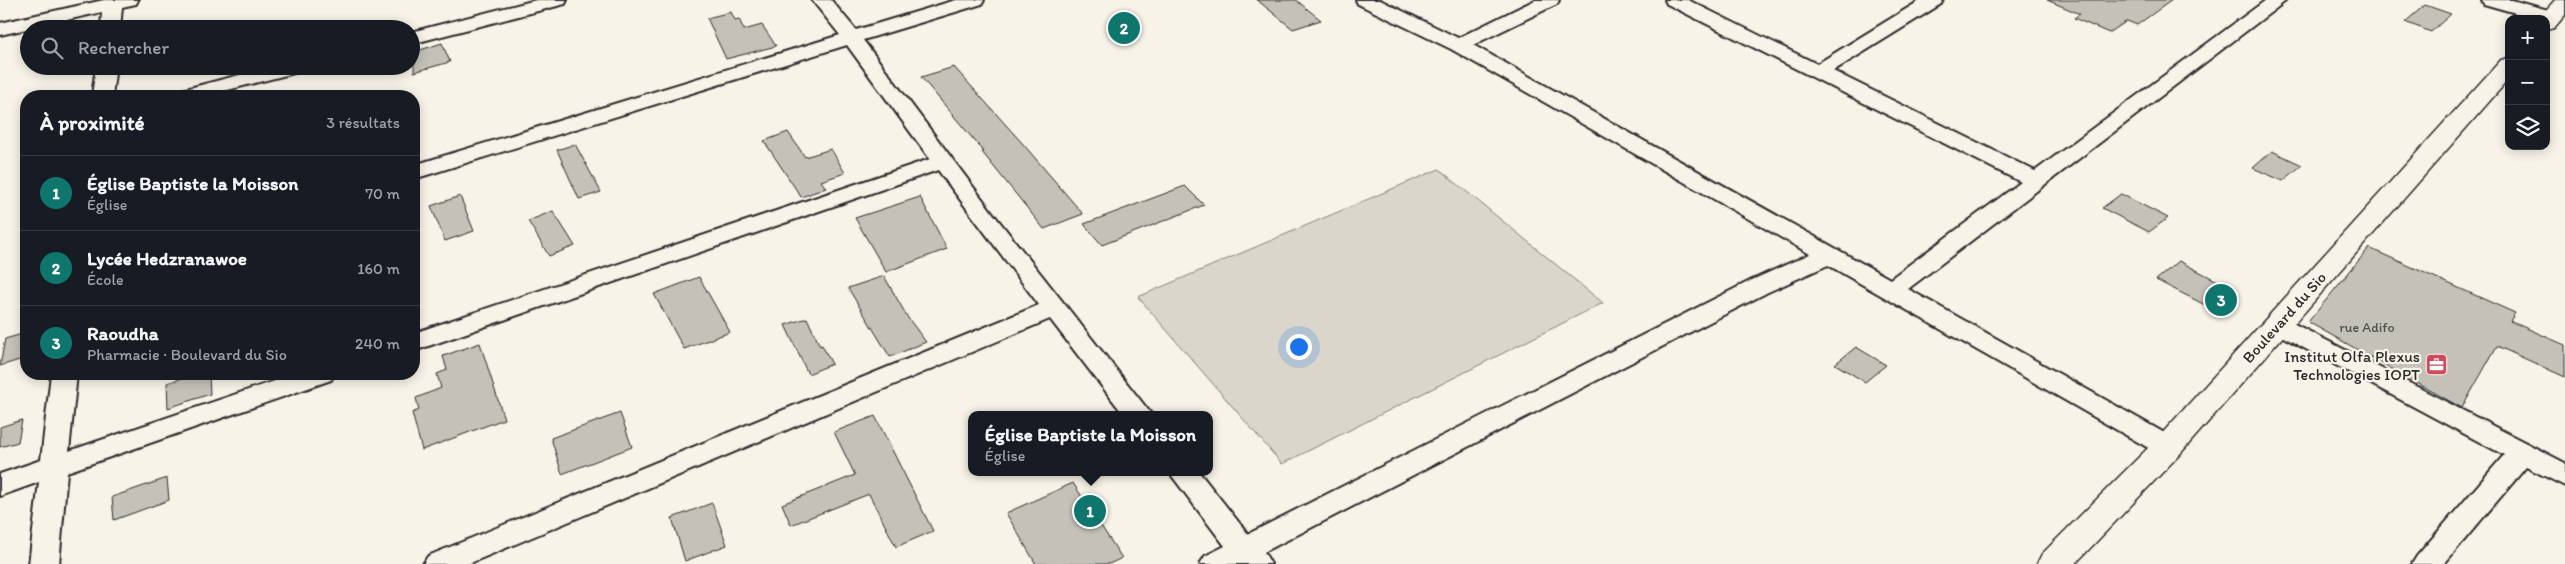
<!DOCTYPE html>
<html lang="fr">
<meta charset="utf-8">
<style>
body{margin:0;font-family:Itim,sans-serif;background:#20242c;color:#f1f3f6}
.controls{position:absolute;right:15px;top:15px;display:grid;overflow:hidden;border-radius:10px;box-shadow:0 2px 12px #0003}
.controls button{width:45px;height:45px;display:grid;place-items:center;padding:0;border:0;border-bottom:1px solid #363941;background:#171b24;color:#f1f3f6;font:25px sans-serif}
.you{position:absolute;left:1298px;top:346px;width:18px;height:18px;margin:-12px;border:4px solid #fff;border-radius:50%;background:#1a73e8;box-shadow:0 0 0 8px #1a73e833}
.badge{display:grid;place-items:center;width:32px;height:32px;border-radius:50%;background:#0f766e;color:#fff;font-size:16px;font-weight:700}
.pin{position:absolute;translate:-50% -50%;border:2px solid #fff;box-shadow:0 1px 5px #0006}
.popup{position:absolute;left:968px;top:411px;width:245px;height:65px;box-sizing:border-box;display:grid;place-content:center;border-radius:10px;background:#171b24;filter:drop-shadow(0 1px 4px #0005);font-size:16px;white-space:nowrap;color:#9ea1a6}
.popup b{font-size:19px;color:#f1f3f6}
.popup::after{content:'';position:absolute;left:50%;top:100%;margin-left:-10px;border:10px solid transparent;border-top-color:#171b24}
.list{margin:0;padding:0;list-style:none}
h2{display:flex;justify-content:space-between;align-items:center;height:65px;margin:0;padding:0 20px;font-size:21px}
h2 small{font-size:16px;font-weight:400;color:#9ea1a6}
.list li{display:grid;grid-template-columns:32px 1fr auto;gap:15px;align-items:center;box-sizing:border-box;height:75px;padding:0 20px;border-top:1px solid #363941}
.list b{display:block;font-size:19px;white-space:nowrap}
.list p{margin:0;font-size:16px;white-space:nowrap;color:#9ea1a6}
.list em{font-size:16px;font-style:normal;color:#9ea1a6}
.icon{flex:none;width:28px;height:28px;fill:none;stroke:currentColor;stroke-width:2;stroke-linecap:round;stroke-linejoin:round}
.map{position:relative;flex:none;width:2565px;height:564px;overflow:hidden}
.search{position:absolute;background:#171b24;box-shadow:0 2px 12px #0003;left:20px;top:20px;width:400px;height:55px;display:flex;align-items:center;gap:12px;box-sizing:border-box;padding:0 18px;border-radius:28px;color:#9ea1a6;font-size:19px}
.panel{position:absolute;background:#171b24;box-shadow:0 2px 12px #0003;left:20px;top:90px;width:400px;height:290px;border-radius:20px}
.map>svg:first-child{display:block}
.green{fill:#dad6cc;stroke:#82807c}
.building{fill:#c4c1b9;stroke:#2b2b2b}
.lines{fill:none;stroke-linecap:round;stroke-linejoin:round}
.street-casing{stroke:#2b2b2b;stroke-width:4}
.secondary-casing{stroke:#2b2b2b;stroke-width:3}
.street{fill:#f7f3e8;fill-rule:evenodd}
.secondary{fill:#f7f3e8;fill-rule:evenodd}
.labels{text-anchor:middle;stroke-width:4.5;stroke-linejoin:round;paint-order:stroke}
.number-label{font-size:14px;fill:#51504e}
.street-label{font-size:16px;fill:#2b2b2b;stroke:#f7f3e8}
.poi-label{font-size:16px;fill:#2b2b2b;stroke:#f7f3e8;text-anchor:end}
</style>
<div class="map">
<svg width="2565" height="564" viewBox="0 0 2565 564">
<rect width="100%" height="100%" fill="#f7f3e8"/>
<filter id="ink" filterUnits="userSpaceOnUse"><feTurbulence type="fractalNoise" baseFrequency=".02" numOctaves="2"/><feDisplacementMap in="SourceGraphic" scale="10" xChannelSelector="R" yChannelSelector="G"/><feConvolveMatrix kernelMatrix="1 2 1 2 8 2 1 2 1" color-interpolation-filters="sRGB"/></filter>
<g filter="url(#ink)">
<path class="green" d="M1439 169 1603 303 1282 464 1138 297Z"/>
<g class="building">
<path d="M1257 0H1296L1321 20 1293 29Z"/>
<path d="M2047 0H2172L2137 25 2127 21 2109 33 2074 18 2080 14Z"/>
<path d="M2425 5 2451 14 2431 32 2405 22Z"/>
<path d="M731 12 735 20 739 19 744 30 762 25 776 46 726 59 707 18Z"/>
<path d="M442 43 450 62 414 72V52Z"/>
<path d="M954 67 1023 144 1083 214 1044 229 982 152H984L921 77Z"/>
<path d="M788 132 805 157 831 149 845 173 821 181 826 188 801 197 764 141Z"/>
<path d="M575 144 601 192 579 199 557 150Z"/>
<path d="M2272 151 2302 165 2283 181 2253 168Z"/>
<path d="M1185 186 1204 205 1102 245 1084 224Z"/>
<path d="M2121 194 2168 218 2149 232 2102 208Z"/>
<path d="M460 196 474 231 445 241 431 206Z"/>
<path d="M920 197 947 249 886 272 855 218Z"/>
<path d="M553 211 575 246 549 256 528 221Z"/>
<path d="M2369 248 2515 313 2510 321 2565 345V377L2497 346 2462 408 2308 322Z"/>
<path d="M2179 261 2233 289 2211 308 2156 280Z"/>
<path d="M884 276 908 318 926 342 890 357 848 288Z"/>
<path d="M699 277 730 332 684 349 654 294Z"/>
<path d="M807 318 820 346 822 345 832 364 808 374 785 325Z"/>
<path d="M26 333V358L0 366 5 339Z"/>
<path d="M480 343 504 419 422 450 412 413 419 410 416 398 441 388 437 374 447 370 443 356Z"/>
<path d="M1856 347 1886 365 1865 382 1835 364Z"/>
<path d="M195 374H209L210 394 168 408 167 383Z"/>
<path d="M620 413 632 447 562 474 551 438Z"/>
<path d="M875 416 933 531 896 547 869 494 791 525 782 504 855 475 834 432Z"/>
<path d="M22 420 18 442 0 447V427Z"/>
<path d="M167 478 169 500 114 520 112 497Z"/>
<path d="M1073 483 1122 558 1109 564H1036L1006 513Z"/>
<path d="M712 503 727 545 685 561 672 518Z"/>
</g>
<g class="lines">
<defs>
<g id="street">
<path d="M104 0H138L136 4 122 7 120 29H101L102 12 0 35V23Z"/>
<path d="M536 0H567L565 4 411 44V32Z"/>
<path d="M812 0H831L856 30 956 0H984L982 4 863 40 995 216 1152 415H1124L1050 319 468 564H423L428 556 1039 305 938 170 414 351V333L930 159 847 45 414 179V165L840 35Z"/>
<path d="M1356 0H1380L1458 38 1535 0H1559L1557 4 1473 45 1890 279 2021 182 1667 4 1665 0H1688L1817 64 1921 0H1943L1941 4 1833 71 2035 171 2266 0H2287L1908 289 2177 440 2181 447 2177 454 2168 457 2159 454 1828 265 1768 292 1264 552 1271 564H1200L1205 556 1225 546 1169 472H1199L1248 534 1752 280 1810 254 1451 49 1358 4Z"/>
<path d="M2482 0H2512L2559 13 2561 17 2559 21H2546V19H2537L2484 4Z"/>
<path d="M96 66H116L112 96H92Z"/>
<path d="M274 66H309L306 70 204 96H171L174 92Z"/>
<path d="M2279 316 2565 463V486L2526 467 2444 564H2412L2417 556 2504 455 2270 330 2267 324 2270 318Z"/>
<path d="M51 374H77L69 451 295 374H335L331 380 67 472 59 564H29L39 482 0 496V474L41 460Z"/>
</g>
<g id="secondary">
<path d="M2555 0H2565V15L2554 28 2546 30V19H2538Z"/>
<path d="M2509 58V79L2179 455 2075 564H2037L2042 554 2157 439 2501 60Z"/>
</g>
</defs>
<use href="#street" class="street-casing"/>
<use href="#secondary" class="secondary-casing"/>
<use href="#street" class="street"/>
<use href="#secondary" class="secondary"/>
</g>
</g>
<defs>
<symbol id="office-square" viewBox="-11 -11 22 22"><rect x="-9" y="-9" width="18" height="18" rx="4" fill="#d1495b" stroke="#f7f3e8"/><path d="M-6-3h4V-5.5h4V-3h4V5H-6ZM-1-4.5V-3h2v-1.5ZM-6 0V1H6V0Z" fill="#fff"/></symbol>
</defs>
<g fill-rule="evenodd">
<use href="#office-square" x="2424" y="352" width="25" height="25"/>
</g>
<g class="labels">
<g class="number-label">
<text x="2367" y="332">rue Adifo</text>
</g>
<g class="street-label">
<text transform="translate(2284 317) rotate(-48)" y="6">Boulevard du Sio</text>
</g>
<g class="poi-label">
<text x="2420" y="362">Institut Olfa Plexus<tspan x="2420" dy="18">Technologies IOPT</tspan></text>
</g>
</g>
</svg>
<div class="controls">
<button>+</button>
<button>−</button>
<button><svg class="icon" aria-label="layers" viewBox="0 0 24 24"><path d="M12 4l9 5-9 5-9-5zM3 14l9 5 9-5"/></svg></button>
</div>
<div class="you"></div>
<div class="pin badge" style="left:1090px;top:511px">1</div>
<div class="popup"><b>Église Baptiste la Moisson</b>Église</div>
<div class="pin badge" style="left:1124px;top:28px">2</div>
<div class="pin badge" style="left:2221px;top:300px">3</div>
<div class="search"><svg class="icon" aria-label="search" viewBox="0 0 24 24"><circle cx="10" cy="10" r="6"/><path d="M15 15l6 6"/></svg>Rechercher</div>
<section class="panel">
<h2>À proximité<small>3 résultats</small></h2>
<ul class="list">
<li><span class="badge">1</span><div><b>Église Baptiste la Moisson</b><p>Église</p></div><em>70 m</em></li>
<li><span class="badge">2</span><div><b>Lycée Hedzranawoe</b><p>École</p></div><em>160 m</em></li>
<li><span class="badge">3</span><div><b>Raoudha</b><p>Pharmacie · Boulevard du Sio</p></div><em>240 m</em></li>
</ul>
</section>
</div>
